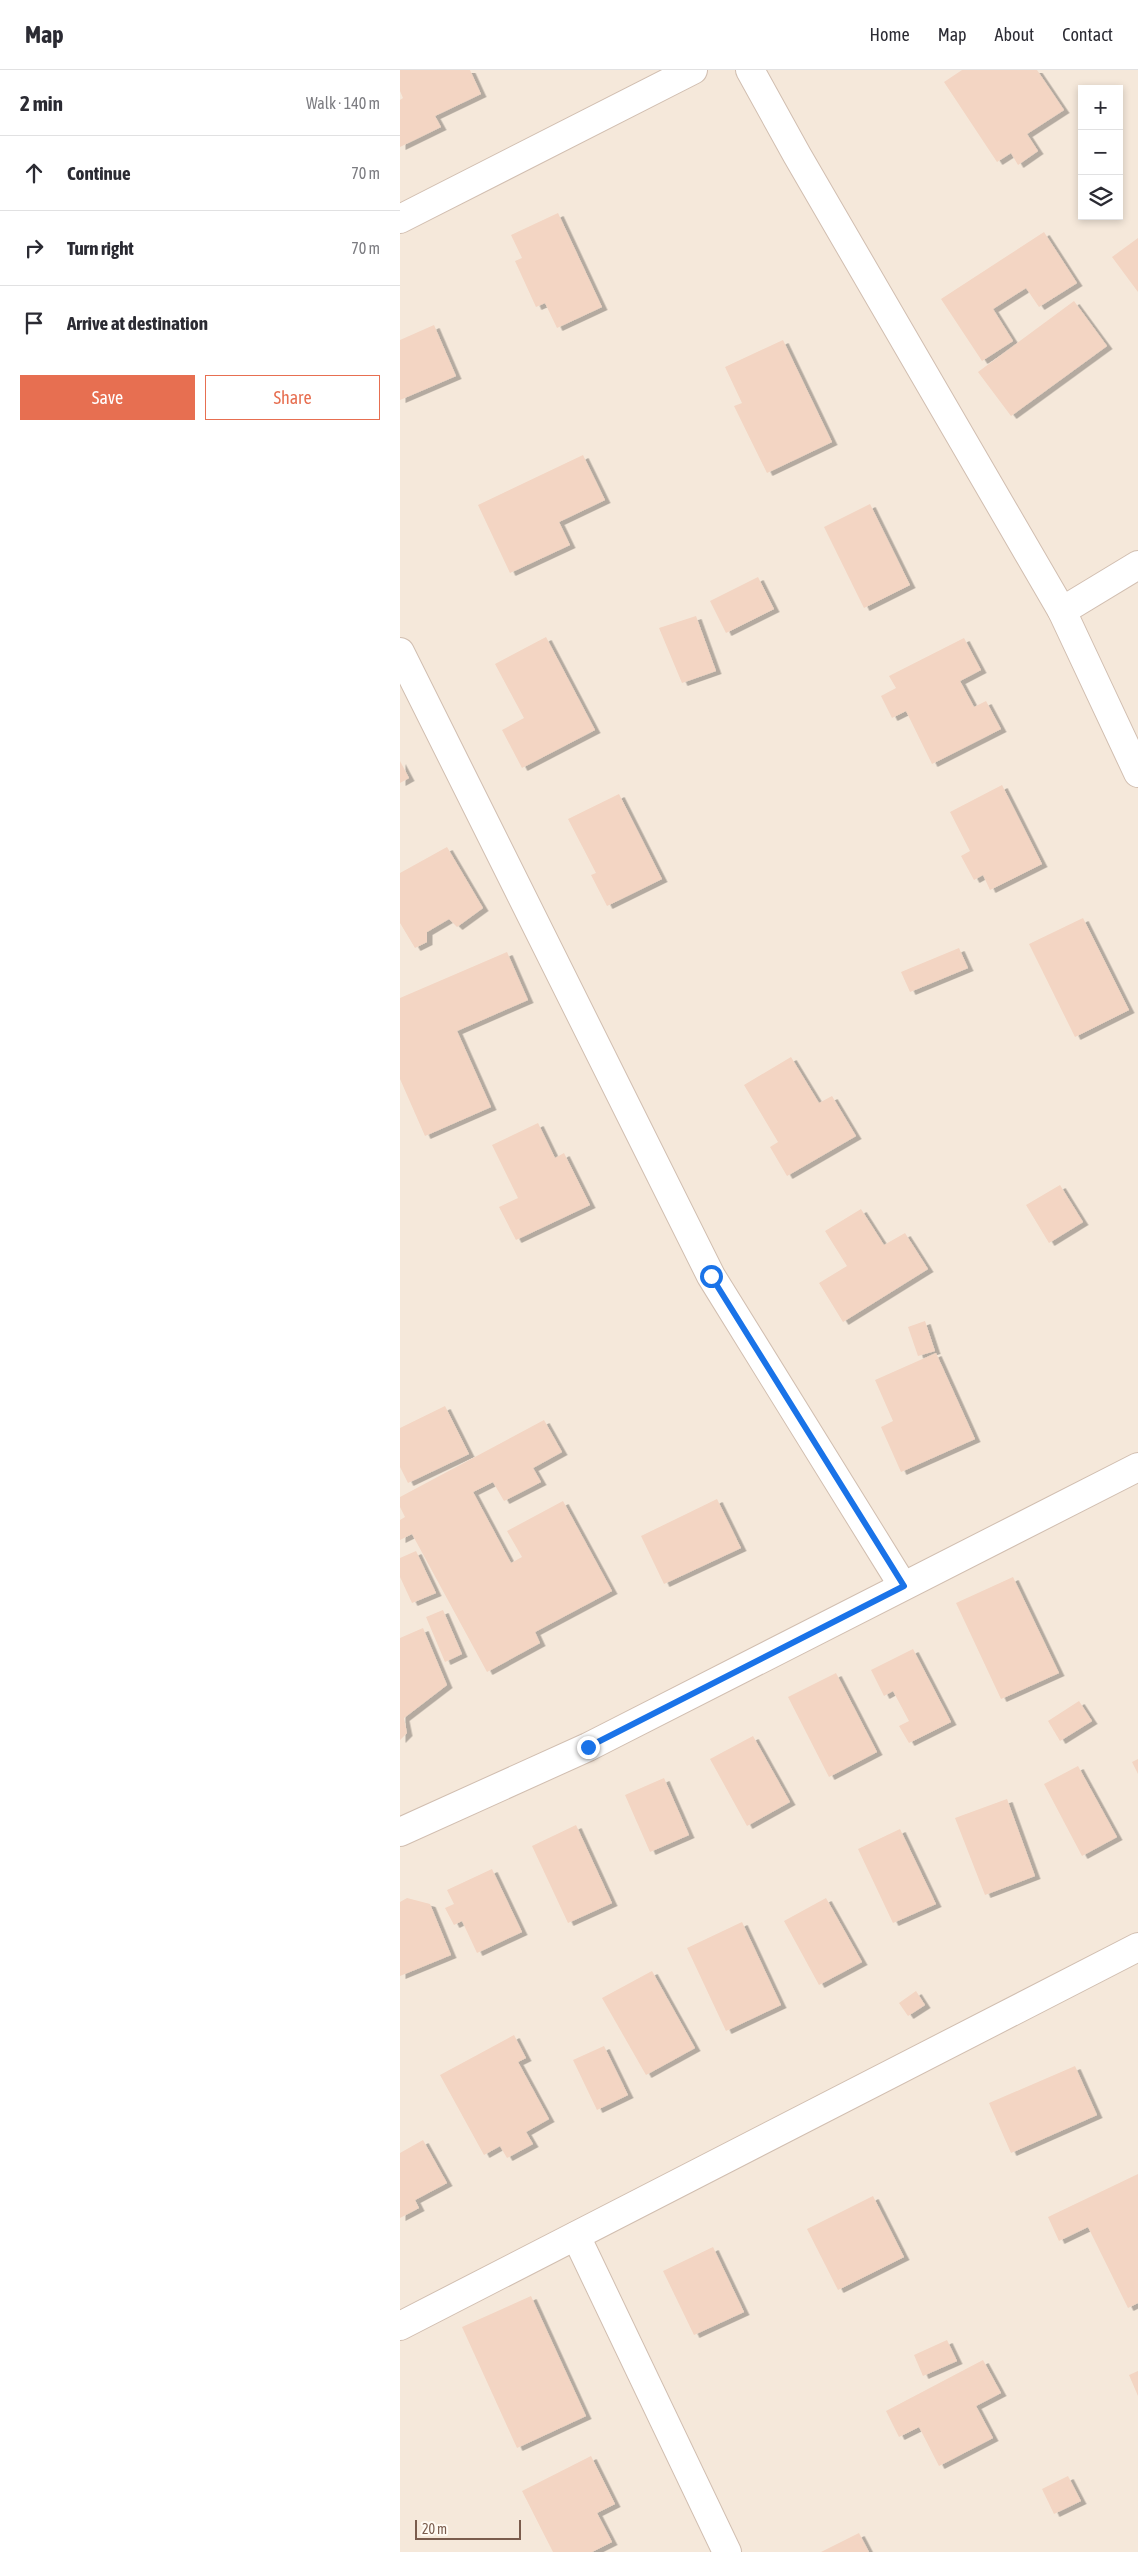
<!DOCTYPE html>
<meta charset="utf-8">
<style>
body{margin:0;font-family:"Asap Condensed",sans-serif;background:#f2f2f3;color:#2b2b33}
.controls{position:absolute;right:15px;top:15px;display:grid;overflow:hidden;border-radius:0px;box-shadow:0 2px 8px #0003}
.controls button{width:45px;height:45px;display:grid;place-items:center;padding:0;border:0;border-bottom:1px solid #e1e1e2;background:#fff;color:#2b2b33;font:25px sans-serif}
.scale{position:absolute;left:15px;bottom:12px;width:106px;box-sizing:border-box;padding-left:5px;border:2px solid #7a5c4d;border-top:0;font-size:14px;line-height:18px;white-space:nowrap;color:#7a5c4d;-webkit-text-stroke:4px #fffaf3;paint-order:stroke}
.stop{position:absolute;width:15px;height:15px;margin:-11px;border:4px solid #1a73e8;border-radius:50%;background:#fff}
.stop.end{background:#1a73e8;border-color:#fff;box-shadow:0 1px 5px #0008}
.list{margin:0;padding:0;list-style:none}
h2{display:flex;justify-content:space-between;align-items:center;height:65px;margin:0;padding:0 20px;font-size:21px}
h2 small{font-size:16px;font-weight:400;color:#7c7c81}
.list li{display:grid;grid-template-columns:32px 1fr auto;gap:15px;align-items:center;box-sizing:border-box;height:75px;padding:0 20px;border-top:1px solid #e1e1e2}
.list b{display:block;font-size:19px;white-space:nowrap}
.list em{font-size:16px;font-style:normal;color:#7c7c81}
.actions{display:flex;gap:10px;padding:15px 20px}
.actions a{flex:1;padding:11px 0;border:1px solid #e76f51;border-radius:0px;text-align:center;font-size:18px;color:#e76f51}
.actions .main{background:#e76f51;color:#fff}
.icon{flex:none;width:28px;height:28px;fill:none;stroke:currentColor;stroke-width:2;stroke-linecap:round;stroke-linejoin:round}
.map{position:relative;flex:none;width:738px;height:2482px;overflow:hidden}
header{display:flex;align-items:center;gap:30px;box-sizing:border-box;height:70px;padding:0 25px;background:#fff;border-bottom:1px solid #e1e1e2}
header strong{font-size:24px}
nav{display:flex;gap:28px;margin-inline-start:auto;font-size:18px}
main{display:flex}
aside{flex:1;background:#fff}
.map>svg:first-child{display:block}
.residential{fill:#f5e8da;fill-rule:evenodd}
.building{fill:#f3d5c3;filter:url(#shadow)}
.lines{fill:none;stroke-linecap:round;stroke-linejoin:round}
.minor-casing{stroke:#d1beb0;stroke-width:30}
.minor{stroke:#fff;stroke-width:28}
.route{stroke:#1a73e8;stroke-width:6}
</style>
<header>
<strong>Map</strong>
<nav><a>Home</a><a>Map</a><a>About</a><a>Contact</a></nav>
</header>
<main>
<aside>
<h2>2 min<small>Walk · 140 m</small></h2>
<ul class="list">
<li><svg class="icon" aria-label="ahead" viewBox="0 0 24 24"><path d="M12 20V5M6 11l6-6 6 6"/></svg><div><b>Continue</b></div><em>70 m</em></li>
<li><svg class="icon" aria-label="right" viewBox="0 0 24 24"><path d="M7 20v-9h11M14 6l5 5-5 5"/></svg><div><b>Turn right</b></div><em>70 m</em></li>
<li><svg class="icon" aria-label="arrive" viewBox="0 0 24 24"><path d="M6 21V4h12l-3 4 3 4H6"/></svg><div><b>Arrive at destination</b></div></li>
</ul>
<div class="actions"><a class="main">Save</a><a>Share</a></div>
</aside>
<div class="map">
<svg width="738" height="2482" viewBox="0 0 738 2482">
<defs>
<filter id="shadow"><feDropShadow dx="5.5" dy="3" stdDeviation="0" flood-color="#0004"/></filter>
</defs>
<rect width="100%" height="100%" fill="#fdf6ec"/>
<path class="residential" d="M0 0H738V2482H0ZM682 19H719V146H682Z"/>
<g class="building">
<path d="M0 0H70L81 24 35 46 41 57 0 77V30L3 28 0 21Z"/>
<path d="M562 0H637L664 40 627 64 638 81 618 95 611 83 597 92 544 12Z"/>
<path d="M158 143 202 237 157 258 145 233 136 237 115 191 122 188 111 165Z"/>
<path d="M644 162 677 213 639 237 626 218 593 239 613 271 582 291 541 229Z"/>
<path d="M738 168V222L712 187Z"/>
<path d="M674 231 707 276 611 346 578 302Z"/>
<path d="M34 255 56 306 0 330V270Z"/>
<path d="M383 270 432 372 367 403 334 336 342 333 325 297Z"/>
<path d="M183 385 205 430 159 452 170 475 110 503 78 435Z"/>
<path d="M470 434 510 515 464 538 424 457Z"/>
<path d="M358 507 374 539 326 563 310 531Z"/>
<path d="M296 546 316 601 282 613 259 558Z"/>
<path d="M146 567 195 660 122 698 102 660 124 648 95 594Z"/>
<path d="M564 568 581 600 560 611 574 637 586 631 601 659 532 694 506 641 492 648 481 626 496 618 489 606Z"/>
<path d="M0 691 9 708 0 713Z"/>
<path d="M602 715 642 794 590 820 583 805 574 810 561 786 570 781 550 742Z"/>
<path d="M219 724 262 809 207 836 191 805 196 803 168 749Z"/>
<path d="M47 777 83 838 57 857 49 849 27 862V872L15 878 0 853V803Z"/>
<path d="M683 848 729 940 675 967 629 874Z"/>
<path d="M559 878 568 898 510 922 501 902Z"/>
<path d="M107 882 128 930 57 961 91 1037 25 1066 0 1009V928Z"/>
<path d="M391 987 419 1033 432 1026 456 1066 387 1106 370 1077 378 1072 344 1015Z"/>
<path d="M138 1053 155 1088 164 1083 190 1135 116 1170 99 1137 118 1128 92 1075Z"/>
<path d="M660 1115 683 1152 649 1173 626 1135Z"/>
<path d="M461 1139 484 1175 505 1163 528 1199 443 1252 419 1213 447 1196 425 1161Z"/>
<path d="M525 1251 535 1281 518 1286 508 1257Z"/>
<path d="M536 1283 575 1369 501 1402 481 1357 493 1351 475 1310Z"/>
<path d="M45 1336 69 1384 8 1413 0 1397V1358Z"/>
<path d="M144 1350 162 1382 133 1398 141 1412 104 1431 93 1412 73 1422 111 1493 122 1487 107 1461 163 1431 212 1521 135 1562 140 1573 87 1602 12 1464 0 1470V1450L5 1447 0 1437V1427Z"/>
<path d="M317 1429 341 1478 264 1514 241 1466Z"/>
<path d="M16 1481 36 1523 12 1533 0 1507V1488Z"/>
<path d="M613 1507 659 1603 601 1629 556 1533Z"/>
<path d="M43 1540 62 1584 45 1592 26 1547Z"/>
<path d="M23 1558 47 1615 4 1648 7 1663 0 1670V1568Z"/>
<path d="M513 1579 551 1652 509 1673 499 1656 509 1651 493 1621 484 1626 471 1600Z"/>
<path d="M436 1603 477 1682 429 1707 388 1627Z"/>
<path d="M679 1631 692 1651 660 1671 648 1651Z"/>
<path d="M353 1666 390 1732 347 1756 310 1689Z"/>
<path d="M738 1689V1704L732 1692Z"/>
<path d="M678 1696 717 1767 682 1786 644 1714Z"/>
<path d="M264 1708 289 1765 250 1782 225 1725Z"/>
<path d="M607 1729 635 1806 585 1825 555 1748Z"/>
<path d="M176 1755 212 1833 168 1853 132 1776Z"/>
<path d="M500 1759 536 1834 493 1853 458 1779Z"/>
<path d="M92 1799 122 1862 77 1883 62 1851 54 1855 45 1838 54 1834 47 1820Z"/>
<path d="M7 1828 30 1834 51 1885 0 1906V1832Z"/>
<path d="M426 1828 462 1892 419 1915 384 1851Z"/>
<path d="M342 1852 381 1935 326 1961 287 1878Z"/>
<path d="M252 1901 295 1978 246 2005 202 1928Z"/>
<path d="M516 1921 525 1935 508 1946 499 1933Z"/>
<path d="M114 1965 126 1988 118 1992 149 2049 126 2062 133 2074 107 2088 100 2076 84 2085 40 2005Z"/>
<path d="M204 1976 228 2025 197 2040 173 1990Z"/>
<path d="M675 1996 697 2045 611 2083 589 2033Z"/>
<path d="M23 2070 47 2113 15 2130 19 2138 0 2148V2083Z"/>
<path d="M738 2104V2233L728 2238 688 2157 659 2171 648 2147Z"/>
<path d="M473 2126 504 2187 438 2220 407 2159Z"/>
<path d="M313 2177 344 2242 294 2265 263 2201Z"/>
<path d="M131 2226 186 2346 117 2378 62 2257Z"/>
<path d="M547 2270 557 2291 523 2306 514 2285Z"/>
<path d="M583 2290 601 2323 576 2336 593 2368 539 2396 519 2357 499 2367 486 2341Z"/>
<path d="M738 2301V2326L729 2305Z"/>
<path d="M191 2386 215 2434 197 2443 212 2472 192 2482H153L122 2421Z"/>
<path d="M668 2406 681 2431 654 2444 642 2419Z"/>
<path d="M459 2463 469 2482H421Z"/>
</g>
<g class="lines">
<defs>
<g id="minor">
<path d="M350 0 397 85 662 541 738 703"/>
<path d="M0 149 293 0"/>
<path d="M662 541 738 495"/>
<path d="M0 582 311 1206 503 1516"/>
<path d="M0 1762 188 1677 738 1397"/>
<path d="M176 2166 327 2482"/>
<path d="M0 2256 738 1877"/>
</g>
</defs>
<use href="#minor" class="minor-casing"/>
<use href="#minor" class="minor"/>
</g>
<g class="lines">
<path class="route" d="M188 1677 504 1516 311 1206"/>
</g>
</svg>
<div class="controls">
<button>+</button>
<button>−</button>
<button><svg class="icon" aria-label="layers" viewBox="0 0 24 24"><path d="M12 4l9 5-9 5-9-5zM3 14l9 5 9-5"/></svg></button>
</div>
<div class="scale">20 m</div>
<div class="stop" style="left:311px;top:1206px"></div>
<div class="stop end" style="left:188px;top:1677px"></div>
</div>
</main>
